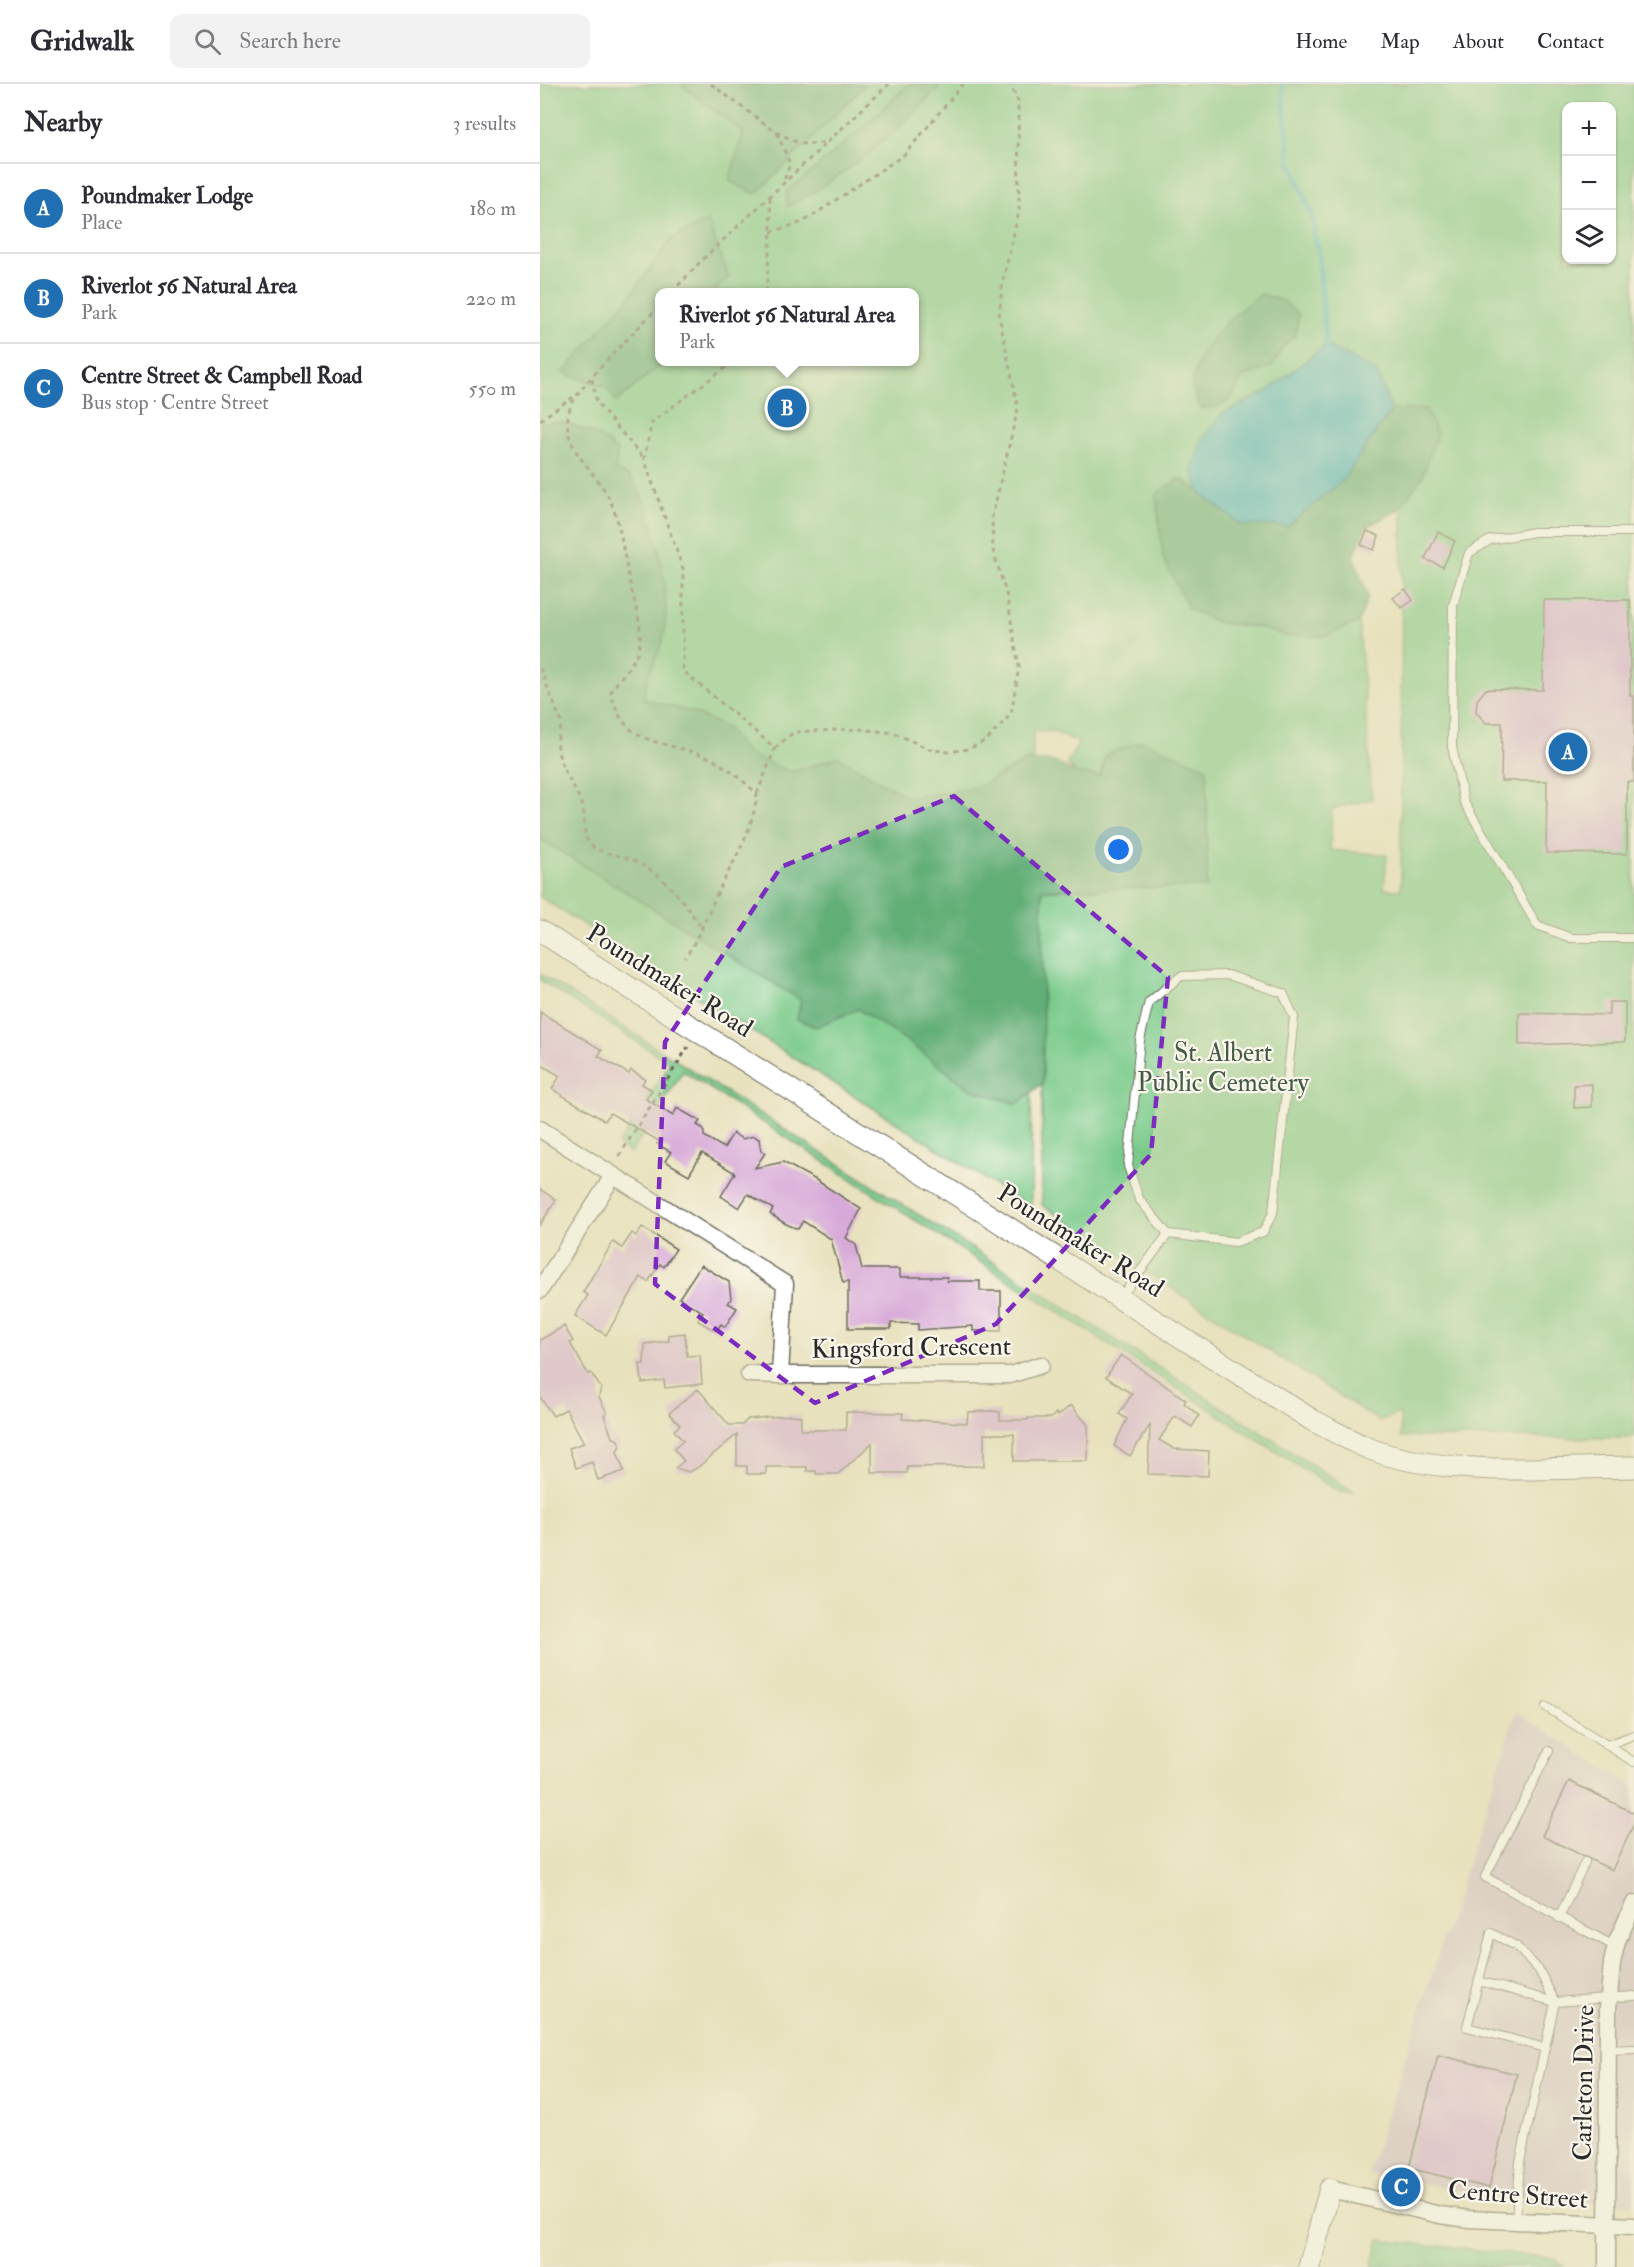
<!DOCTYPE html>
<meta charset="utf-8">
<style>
body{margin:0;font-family:"IM FELL Double Pica",serif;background:#f2f2f3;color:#2b2b33}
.controls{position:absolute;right:18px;top:18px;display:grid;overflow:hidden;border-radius:12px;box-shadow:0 2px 4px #0004}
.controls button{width:54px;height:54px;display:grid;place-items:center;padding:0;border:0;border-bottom:2px solid #e1e1e2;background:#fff;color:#2b2b33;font:30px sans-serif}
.you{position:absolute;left:579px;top:766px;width:21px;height:21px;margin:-15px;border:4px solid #fff;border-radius:50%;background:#1a73e8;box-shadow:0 0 0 9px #1a73e833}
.badge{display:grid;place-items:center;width:39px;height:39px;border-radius:50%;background:#1f6fb2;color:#fff;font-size:20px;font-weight:700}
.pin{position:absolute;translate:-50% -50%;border:3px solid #fff;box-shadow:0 2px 6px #0006}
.popup{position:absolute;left:115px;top:204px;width:264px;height:78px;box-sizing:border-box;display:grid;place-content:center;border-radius:12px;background:#fff;filter:drop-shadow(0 2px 4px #0005);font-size:20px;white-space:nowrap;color:#7c7c81}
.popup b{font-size:22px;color:#2b2b33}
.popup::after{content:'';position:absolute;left:50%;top:100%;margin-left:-12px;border:12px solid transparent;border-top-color:#fff}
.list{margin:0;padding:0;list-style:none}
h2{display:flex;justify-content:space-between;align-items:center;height:78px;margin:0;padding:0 24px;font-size:26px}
h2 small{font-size:20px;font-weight:400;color:#7c7c81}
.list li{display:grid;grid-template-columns:39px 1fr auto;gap:18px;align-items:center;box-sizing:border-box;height:90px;padding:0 24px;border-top:2px solid #e1e1e2}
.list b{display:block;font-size:22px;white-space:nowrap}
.list p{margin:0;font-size:20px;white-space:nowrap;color:#7c7c81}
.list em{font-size:20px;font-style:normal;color:#7c7c81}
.icon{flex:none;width:33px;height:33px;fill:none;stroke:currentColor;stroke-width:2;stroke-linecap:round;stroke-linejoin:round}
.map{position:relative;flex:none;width:1094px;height:2183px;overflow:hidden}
header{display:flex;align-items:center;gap:36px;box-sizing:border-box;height:84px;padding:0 30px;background:#fff;border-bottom:2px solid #e1e1e2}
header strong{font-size:28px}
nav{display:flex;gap:33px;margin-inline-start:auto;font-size:21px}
.search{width:420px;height:54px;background:#f2f2f3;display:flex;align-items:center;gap:15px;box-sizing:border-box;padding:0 21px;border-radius:12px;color:#7c7c81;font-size:22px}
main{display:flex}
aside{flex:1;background:#fff}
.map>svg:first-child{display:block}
.industrial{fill:#d1bdcc}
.green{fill:#79ca8b;stroke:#527a5b;stroke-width:1.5;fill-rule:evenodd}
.forest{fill:#62ae77;stroke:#466c51;stroke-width:1.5}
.water{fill:#41b0be;stroke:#366e74;stroke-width:1.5}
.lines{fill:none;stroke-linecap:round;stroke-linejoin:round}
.stream{stroke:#41b0be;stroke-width:5}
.building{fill:#d7a9d9}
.service-casing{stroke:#6d6b5e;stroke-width:10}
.minor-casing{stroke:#6d6b5e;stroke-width:19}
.tertiary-casing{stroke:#6d6b5e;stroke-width:23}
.path{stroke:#6d6b5e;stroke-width:3;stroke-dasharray:4.5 4.5;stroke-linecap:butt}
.service{stroke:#fff;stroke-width:8}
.minor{stroke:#fff;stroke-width:16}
.tertiary{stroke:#fff;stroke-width:21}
.marked{fill:none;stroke:#7b2cbf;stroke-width:4.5;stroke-dasharray:12 8;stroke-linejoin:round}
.labels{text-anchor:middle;stroke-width:4.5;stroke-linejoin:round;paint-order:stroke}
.street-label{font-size:26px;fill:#2b2b2b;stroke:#fbf7ec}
.park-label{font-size:26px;fill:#425b48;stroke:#fbf7ec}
</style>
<header>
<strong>Gridwalk</strong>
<div class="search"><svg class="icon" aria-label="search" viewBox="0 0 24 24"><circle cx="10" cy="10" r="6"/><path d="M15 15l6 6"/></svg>Search here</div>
<nav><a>Home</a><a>Map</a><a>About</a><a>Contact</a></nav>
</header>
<main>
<aside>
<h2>Nearby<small>3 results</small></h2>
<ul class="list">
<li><span class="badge">A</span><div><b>Poundmaker Lodge</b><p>Place</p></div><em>180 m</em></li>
<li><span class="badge">B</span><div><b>Riverlot 56 Natural Area</b><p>Park</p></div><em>220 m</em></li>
<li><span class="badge">C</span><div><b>Centre Street &amp; Campbell Road</b><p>Bus stop · Centre Street</p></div><em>550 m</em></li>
</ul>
</aside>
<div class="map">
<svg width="1094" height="2183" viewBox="0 0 1094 2183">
<rect width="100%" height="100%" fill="#fbf7ec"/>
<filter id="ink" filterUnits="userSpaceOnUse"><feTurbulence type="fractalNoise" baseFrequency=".0167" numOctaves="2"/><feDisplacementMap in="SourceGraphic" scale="12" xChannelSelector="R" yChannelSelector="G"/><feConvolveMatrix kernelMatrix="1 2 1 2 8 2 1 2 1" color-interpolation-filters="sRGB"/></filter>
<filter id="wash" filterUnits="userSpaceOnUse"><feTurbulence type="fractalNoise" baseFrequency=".008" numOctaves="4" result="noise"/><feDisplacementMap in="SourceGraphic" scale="24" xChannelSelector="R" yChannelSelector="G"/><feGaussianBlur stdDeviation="1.35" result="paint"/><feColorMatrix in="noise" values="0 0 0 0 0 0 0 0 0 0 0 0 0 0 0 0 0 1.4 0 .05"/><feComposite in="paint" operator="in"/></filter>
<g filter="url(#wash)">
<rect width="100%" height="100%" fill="#e8e1be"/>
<path class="industrial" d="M976 1628 1094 1703V2119L988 2118 828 2090Z"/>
<g class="green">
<path d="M0 0H1094V1354L861 1353 860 1329 839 1337 502 1121V806L666 802 560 692 536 689 527 679 539 659 512 647 493 648 491 1124 0 813ZM1026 22H1072V176H1026ZM119 208H374V278H119ZM786 261 837 288 851 326H862L861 806 844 805 847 771 790 766 792 725 832 715 819 537 786 552 676 538 640 394 659 408 653 387 661 357 683 329 726 308Z"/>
<path d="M0 890 815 1408H799L143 987 91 1069 78 1061 130 979 0 896Z"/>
<path d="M839 2156 1014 2174 1024 2183H832Z"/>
</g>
<g class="forest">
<path d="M140 0H326L216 110 189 97 203 48Z"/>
<path d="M369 0H402C357 48 307 92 247 123V108L318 48Z"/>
<path d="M168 137 189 194 178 203 176 208H119V278H124L76 318 67 304 23 289 87 216 132 154Z"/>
<path d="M721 210 744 217 759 231 755 251 742 264 732 283 702 293C693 316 687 325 661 324 656 315 652 307 653 297 657 263 695 228 721 210Z"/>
<path d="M886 325 897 350 882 394 857 427 826 443 814 472 828 513 819 537 786 552H746L719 543 676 538 648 524 623 474 616 410 640 394 701 441 803 396 851 326Z"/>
<path d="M20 338C42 344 62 350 78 368L75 385C79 388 87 390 90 394 116 424 133 517 123 554 118 576 104 592 104 615L155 629 187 644 209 671 251 688 298 673 369 714 438 703 487 676 515 678 536 689 560 692 566 670 603 657 667 684V803L502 806 503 999 477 1020 430 1005 363 954 318 925 276 943 257 935 261 916 0 755V339Z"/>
</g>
<path class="water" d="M786 261 837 288 851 326 803 396 748 442 701 441 659 408 652 387 661 357 683 329 726 308Z"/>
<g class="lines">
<path class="stream" d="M742 0 750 77 772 131 779 173 786 261"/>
</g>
<g id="blocks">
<g class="building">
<path d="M827 447 839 452 834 466 821 461Z"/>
<path d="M898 448 915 457 903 483 885 475Z"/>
<path d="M865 505 873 516 862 524 853 514Z"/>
<path d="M1004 516H1090V612H1094V698H1087V770L1006 769 1007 697H961L962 639H946L936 628 937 616 946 605 1003 606Z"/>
<path d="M1069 918H1085V958L979 961V929L1069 931Z"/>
<path d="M0 928 62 966 58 972 89 990 91 986 105 995 102 1000 112 1006 106 1015 133 1032 137 1024 160 1037 157 1041 164 1045V1052L184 1064 193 1049 202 1055 214 1052 219 1055 221 1067 225 1069 215 1084 243 1078 276 1096 321 1125 306 1154 316 1161 322 1185H360V1193H407V1197H440V1207H461V1247H433V1242L378 1246V1240L351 1239V1245H308V1198L303 1199 291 1155 263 1137 258 1145 246 1140 230 1130 233 1125 208 1110 199 1124 181 1112 195 1089 162 1069 149 1091 125 1077 131 1068 117 1060 119 1057 70 1029 65 1037 12 1005 20 992 0 980Z"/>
<path d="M1052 1000V1023L1034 1024V1001Z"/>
<path d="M0 1105 16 1116 0 1141Z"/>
<path d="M102 1143 136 1165 124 1183 120 1180 108 1198 101 1193 66 1251 35 1232 48 1211 43 1208 73 1158 82 1164 92 1149 96 1152Z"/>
<path d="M161 1181 189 1198 191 1215 188 1219 197 1224 185 1243 181 1240 176 1247 158 1237 163 1228 139 1214Z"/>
<path d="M24 1242 33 1257 30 1259 48 1290 51 1289 61 1304 59 1313 67 1329 64 1331 72 1353 78 1356 80 1361 77 1368 84 1387 58 1396 52 1378 36 1384 29 1364 44 1359 26 1325 13 1332 0 1313V1256Z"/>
<path d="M145 1249 147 1272 160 1271 162 1300 125 1304 124 1296 102 1299 100 1280H104L105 1260 129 1257 128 1251Z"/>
<path d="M581 1271 646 1316 644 1319 659 1332 652 1343 635 1332 619 1356 634 1365 669 1367 668 1392 608 1390 610 1341 590 1372 574 1362 587 1335 579 1330 592 1310 566 1293Z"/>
<path d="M158 1305 189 1341H202L208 1335 252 1331 261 1332V1346H306V1328L363 1329 362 1335 427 1339 428 1328 451 1327 460 1328V1336H488V1334H511L516 1329 518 1332 531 1321 548 1341V1377H474V1350H444V1382L367 1383V1389H332V1359L298 1390H276V1387H267V1383H226V1390H207V1382H197V1350L157 1384 149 1388 135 1384 144 1377 134 1365 143 1357 134 1346 140 1341 129 1329Z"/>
<path d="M1029 1697 1094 1729V1740L1072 1786 1002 1752Z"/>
<path d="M898 1971 977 1990 949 2104 869 2084Z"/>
</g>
</g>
</g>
<g filter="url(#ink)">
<use href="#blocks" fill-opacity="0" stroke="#6d6b5e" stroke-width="1.5"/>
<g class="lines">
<defs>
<g id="service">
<path d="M1094 448H994L950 456 929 469 913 521 912 663 924 718 997 841 1031 854H1094"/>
<path d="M581 1213 628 1150 696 1158 723 1148 733 1129 754 933 743 909 688 891 641 892 609 918 600 956 588 1082 599 1115 628 1150"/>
<path d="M1006 1623 1094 1678"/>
<path d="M1067 1661 1094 1651"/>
<path d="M1009 1667 945 1793 1076 1863"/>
<path d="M1019 1834 1045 1778"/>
<path d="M939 1897 1015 1918 1094 1912"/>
<path d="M1068 1966 1094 1965"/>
<path d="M976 2137 980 2078 1015 1918 999 1886 976 1862 951 1849 927 1943 1005 1964"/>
</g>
<g id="minor">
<path d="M0 1045 245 1200 240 1291 209 1290"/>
<path d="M0 1206 73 1092"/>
<path d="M240 1291H470L501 1281"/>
<path d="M790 2105 900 2131 929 2135 1094 2142"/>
<path d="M1067 2183 1068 1924 1072 1879 1077 1857 1094 1820"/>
</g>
<g id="tertiary">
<path d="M0 847 772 1336C790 1345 807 1355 825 1363 902 1395 1012 1383 1094 1383"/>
<path d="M769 2183 790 2105"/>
</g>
</defs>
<use href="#service" class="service-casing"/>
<use href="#minor" class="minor-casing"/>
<use href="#tertiary" class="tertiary-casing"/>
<g class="path">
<path d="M171 0 236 48 261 60 284 59"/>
<path d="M237 49 250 80 243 99"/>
<path d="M231 148 263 138 365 70 423 0"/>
<path d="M132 208 161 177 349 0"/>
<path d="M226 208 231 148 230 112"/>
<path d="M119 222C102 241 35 305 30 324 18 364 55 384 70 416 81 441 83 468 89 495 93 514 102 538 100 558 98 577 80 592 71 608 83 663 121 655 164 672 183 679 203 696 217 710 213 747 194 776 178 808 167 831 159 853 145 874"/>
<path d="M193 278 112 338 104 375 143 485V587L235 664 217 710"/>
<path d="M52 295 57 319 104 375"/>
<path d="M0 336 33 313"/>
<path d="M0 584 22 640C8 673 31 692 42 721 47 734 40 754 53 763 66 771 83 771 97 778 126 792 145 819 163 846"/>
<path d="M235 664 254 648 319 645 354 649 389 665 408 668 429 665 447 656 471 630 479 583 467 513 453 466 452 433 478 324 459 231 463 197 479 127 478 17 470 0"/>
<path d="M79 1072 148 963"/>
</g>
<use href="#service" class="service"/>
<use href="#minor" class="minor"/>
<use href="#tertiary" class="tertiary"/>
</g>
</g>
<path d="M0 0H1094V2183H0ZM414 712 628 893 611 1070 456 1240 275 1319 115 1200 125 958 241 783Z" fill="#e8e1be" fill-opacity=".55" fill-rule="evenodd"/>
<path class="marked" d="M414 712 628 893 611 1070 456 1240 275 1319 115 1200 125 958 241 783Z"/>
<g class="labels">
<g class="street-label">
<text transform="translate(130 896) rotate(32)" y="9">Poundmaker Road</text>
<text transform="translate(541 1156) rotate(32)" y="9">Poundmaker Road</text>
<text transform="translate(371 1263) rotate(-1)" y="9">Kingsford Crescent</text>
<text transform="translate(1043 1999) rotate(-89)" y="9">Carleton Drive</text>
<text transform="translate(978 2110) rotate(4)" y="9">Centre Street</text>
</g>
<g class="park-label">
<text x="683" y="977">St. Albert<tspan x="683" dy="30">Public Cemetery</tspan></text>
</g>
</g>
</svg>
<div class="controls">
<button>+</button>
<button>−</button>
<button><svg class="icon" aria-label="layers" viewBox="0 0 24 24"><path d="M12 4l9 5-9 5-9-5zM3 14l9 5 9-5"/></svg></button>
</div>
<div class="you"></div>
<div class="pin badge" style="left:1028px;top:668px">A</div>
<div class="pin badge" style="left:247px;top:324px">B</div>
<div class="popup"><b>Riverlot 56 Natural Area</b>Park</div>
<div class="pin badge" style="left:861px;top:2103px">C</div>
</div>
</main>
